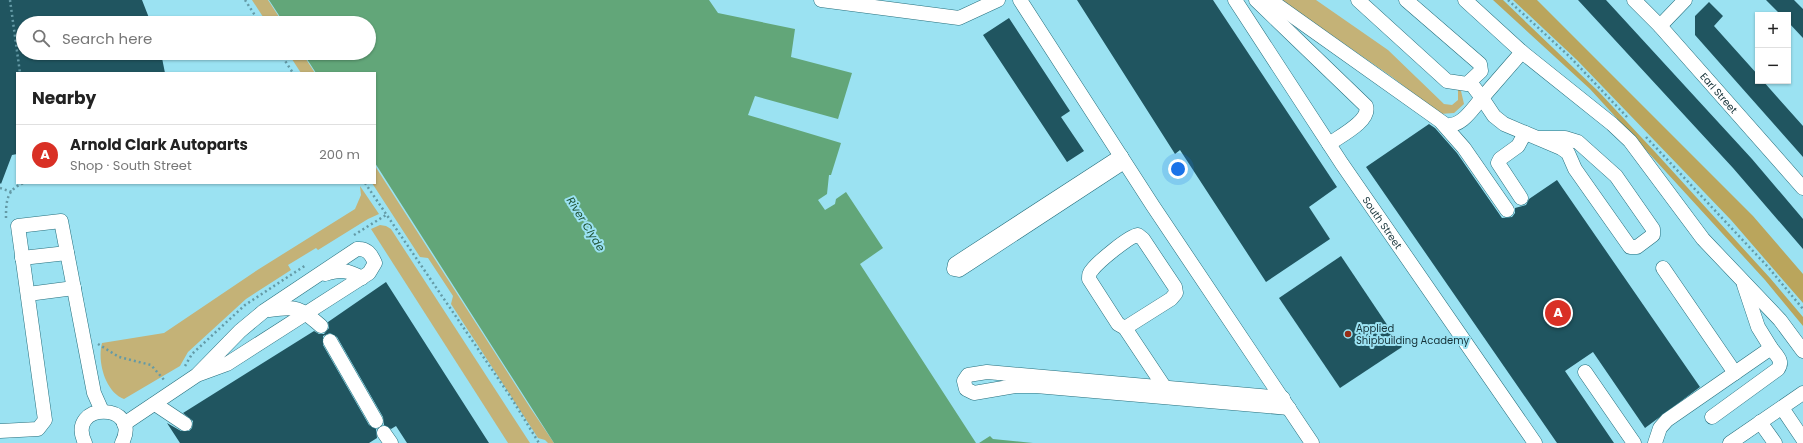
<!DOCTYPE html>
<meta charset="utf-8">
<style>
body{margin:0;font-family:Poppins,sans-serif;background:#f2f2f2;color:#222}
.controls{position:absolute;right:12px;top:12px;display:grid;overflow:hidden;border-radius:0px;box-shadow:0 1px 3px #0004}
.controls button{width:36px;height:36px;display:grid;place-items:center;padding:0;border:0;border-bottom:1px solid #e0e0e0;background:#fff;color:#222;font:20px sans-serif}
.you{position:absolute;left:1178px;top:169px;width:14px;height:14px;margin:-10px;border:3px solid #fff;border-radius:50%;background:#1a73e8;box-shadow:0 0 0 6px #1a73e833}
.badge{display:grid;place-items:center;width:26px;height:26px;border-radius:50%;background:#d93025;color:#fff;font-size:13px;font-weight:700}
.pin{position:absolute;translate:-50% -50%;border:2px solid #fff;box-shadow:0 1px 4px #0006}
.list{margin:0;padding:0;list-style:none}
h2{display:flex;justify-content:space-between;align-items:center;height:52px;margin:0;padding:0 16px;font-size:17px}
h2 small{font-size:13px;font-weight:400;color:#767676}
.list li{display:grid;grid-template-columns:26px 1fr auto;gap:12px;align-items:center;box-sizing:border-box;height:60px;padding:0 16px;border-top:1px solid #e0e0e0}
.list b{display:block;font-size:15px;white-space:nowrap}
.list p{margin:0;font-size:13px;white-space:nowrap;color:#767676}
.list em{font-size:13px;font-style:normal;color:#767676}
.icon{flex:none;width:22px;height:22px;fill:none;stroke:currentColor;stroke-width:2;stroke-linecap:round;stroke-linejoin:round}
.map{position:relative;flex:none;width:1803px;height:443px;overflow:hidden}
.search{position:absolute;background:#fff;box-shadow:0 1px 3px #0004;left:16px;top:16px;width:360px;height:44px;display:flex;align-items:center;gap:10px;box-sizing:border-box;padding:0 14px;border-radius:22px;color:#767676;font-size:15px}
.panel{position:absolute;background:#fff;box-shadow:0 1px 3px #0004;left:16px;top:72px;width:360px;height:112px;border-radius:0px}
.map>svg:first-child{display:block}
.green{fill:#c4b277}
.forest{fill:#baa55c}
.water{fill:#62a679}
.building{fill:#205560}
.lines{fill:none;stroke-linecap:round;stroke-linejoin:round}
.minor-casing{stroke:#266f7d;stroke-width:15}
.path{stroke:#649aa6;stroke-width:2.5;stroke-dasharray:2 3;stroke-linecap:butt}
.minor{stroke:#fff;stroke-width:14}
.poi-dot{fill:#962d16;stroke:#9be2f2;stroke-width:1.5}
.labels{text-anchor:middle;stroke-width:4;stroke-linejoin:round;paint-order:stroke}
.street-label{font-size:10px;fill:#153238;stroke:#9be2f2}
.poi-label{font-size:10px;fill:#153238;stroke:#9be2f2;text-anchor:start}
.water-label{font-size:11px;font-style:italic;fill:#1d5031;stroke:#9be2f2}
</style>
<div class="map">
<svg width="1803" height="443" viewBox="0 0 1803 443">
<rect width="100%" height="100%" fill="#9be2f2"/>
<g class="green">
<path d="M252 0H268L283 23H267Z"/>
<path d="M1281 0H1316L1388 50 1444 104 1452 105 1458 100V89L1461 91 1464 104 1454 113 1440 114 1392 77Z"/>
<path d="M288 53H302L315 73H301Z"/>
<path d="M375 166 531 409 554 443H548L545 440 538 438 451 304 453 296 428 258 420 257 372 183H375Z"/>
<path d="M360 186 379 214 368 219 318 250 316 248 288 265 291 270 246 299 188 352 180 366 124 399C105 392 97 361 102 343L164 333 259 269 355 209 361 195Z"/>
<path d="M380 225 386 226 391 229 530 443H508L371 229Z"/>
</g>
<g class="forest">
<path d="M1493 0H1503L1599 92 1656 153 1770 278 1803 317V326L1765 280 1590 89Z"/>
<path d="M1513 0H1537L1753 216 1803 274V303L1731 220 1577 60Z"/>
</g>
<g class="water">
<path d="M269 0H709L718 13 795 29 791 57 852 73 838 119 755 96 748 115 841 143 831 175H829L827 194 818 200 825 210 835 204 836 199 846 192 883 248 860 264 976 443H554L375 163V73H316L303 53H369V23H284Z"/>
<path d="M990 436 993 439 1033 443H979Z"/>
</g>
<g class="building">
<path d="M0 0H142L151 23H23V53H161L165 73H17V154L12 155 1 184 0 183Z"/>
<path d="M1077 0H1213L1337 187 1309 207 1330 239 1266 282 1180 150 1175 154Z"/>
<path d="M1578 0H1606L1752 159 1803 219V249L1733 168Z"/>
<path d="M1766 0H1794L1803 9V38L1788 22V15H1781Z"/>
<path d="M1709 2 1723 16 1714 26 1758 75V81H1763L1803 126V157L1695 35V16Z"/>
<path d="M1009 18 1070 111 1061 117 1084 151 1067 162 983 35Z"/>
<path d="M1429 124 1435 128 1457 153 1502 218 1512 217 1515 213V208L1526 205 1529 199 1557 180 1700 387 1645 428 1593 352 1565 371 1614 443H1557L1366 167Z"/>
<path d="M1341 256 1402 347 1340 388 1279 298Z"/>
<path d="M386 282 489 443H407L396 426 391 429 384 425 383 417 337 337 330 333 323 336V345L369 425 376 429 377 438 369 443H180L167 423 181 431H189L192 428 193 421 183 413 314 331 319 334H324L329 328 328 322Z"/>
</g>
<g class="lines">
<defs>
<g id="minor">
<path d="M821 0 959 18 998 0"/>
<path d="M1020 0 1153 206 1312 443"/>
<path id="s1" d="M1235 0 1342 164 1535 443"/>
<path d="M1256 0 1366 106C1371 121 1340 136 1329 144"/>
<path d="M1270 0 1446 125C1462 127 1472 109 1482 98L1470 82"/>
<path d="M1358 0 1447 81 1467 84 1481 71 1480 64 1406 0"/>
<path d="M1465 0 1522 52 1612 124 1630 141 1703 239 1780 320 1803 351"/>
<path id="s2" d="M1634 0 1660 26 1803 188"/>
<path d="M1660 26 1685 0"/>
<path d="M1522 52 1482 98 1494 116 1504 124 1561 148 1568 153 1575 169 1630 247H1637L1653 235V229L1616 176 1578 142 1565 138H1537"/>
<path d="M1442 123 1464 148 1507 210"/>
<path d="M1121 156 955 264 954 269 959 270 1124 162"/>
<path d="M1521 198 1498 163 1500 159 1518 146 1525 133"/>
<path d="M22 258 67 253"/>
<path d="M1663 268 1735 373"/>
<path d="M325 274C340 269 348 270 362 278"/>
<path d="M1744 285 1758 327 1771 348"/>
<path d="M28 294 74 288"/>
<path d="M269 310C298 306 299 307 321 326"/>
<path d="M1125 328 1171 299 1176 293 1175 287 1143 239 1138 235C1129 236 1098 262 1092 270 1089 273 1089 275 1089 279L1118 324 1125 328 1165 388"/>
<path d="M330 341 376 421"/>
<path d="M1585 372 1634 443"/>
<path d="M1283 398 987 372 968 375 964 381 966 389 974 393 1015 386H1036L1289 408"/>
<path d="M155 404 185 424"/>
<path d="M1782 408 1803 439"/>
<path d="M1760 422 1775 443"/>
<path d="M124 424 197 375 240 331 264 311 357 249C367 248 371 254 375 263L369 273 227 364 197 375"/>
<path d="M0 431 38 429 45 420 18 226 61 221 94 393 102 411"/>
<path d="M384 433 391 443"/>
<path d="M85 443C65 401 143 402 122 443"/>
<path d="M1655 443 1660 428 1667 420 1771 348C1776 355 1784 361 1778 369L1712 417"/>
<path d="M1730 443 1803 393"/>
</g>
</defs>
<use href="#minor" class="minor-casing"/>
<g class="path">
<path d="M10 0 20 73"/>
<path d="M245 0 260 23"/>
<path d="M1508 0 1570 57 1627 117"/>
<path d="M280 53 293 73"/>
<path d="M1646 137 1768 267 1803 309"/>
<path d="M365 183 510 396 539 443"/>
<path d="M0 188 12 192"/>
<path d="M6 218C6 203 6 189 24 183"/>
<path d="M354 235 386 215"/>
<path d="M98 344 119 357 151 365 165 381"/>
<path d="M185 366 192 354 245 305 306 265"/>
</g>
<use href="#minor" class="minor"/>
</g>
<circle class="poi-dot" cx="1348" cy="334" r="4"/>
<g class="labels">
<g class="street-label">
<text dy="4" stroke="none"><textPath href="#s2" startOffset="126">Earl Street</textPath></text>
<text dy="4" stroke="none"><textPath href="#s1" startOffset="267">South Street</textPath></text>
</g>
<g class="poi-label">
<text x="1356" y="332">Applied<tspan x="1356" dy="12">Shipbuilding Academy</tspan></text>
</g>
<g class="water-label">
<text transform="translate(586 224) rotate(58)" y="4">River Clyde</text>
</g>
</g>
</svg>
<div class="controls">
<button>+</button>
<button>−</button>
</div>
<div class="you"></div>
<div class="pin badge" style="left:1558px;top:313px">A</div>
<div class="search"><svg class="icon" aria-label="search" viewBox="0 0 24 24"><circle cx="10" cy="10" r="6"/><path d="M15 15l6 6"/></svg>Search here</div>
<section class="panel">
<h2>Nearby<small></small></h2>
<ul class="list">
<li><span class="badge">A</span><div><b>Arnold Clark Autoparts</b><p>Shop · South Street</p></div><em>200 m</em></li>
</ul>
</section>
</div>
